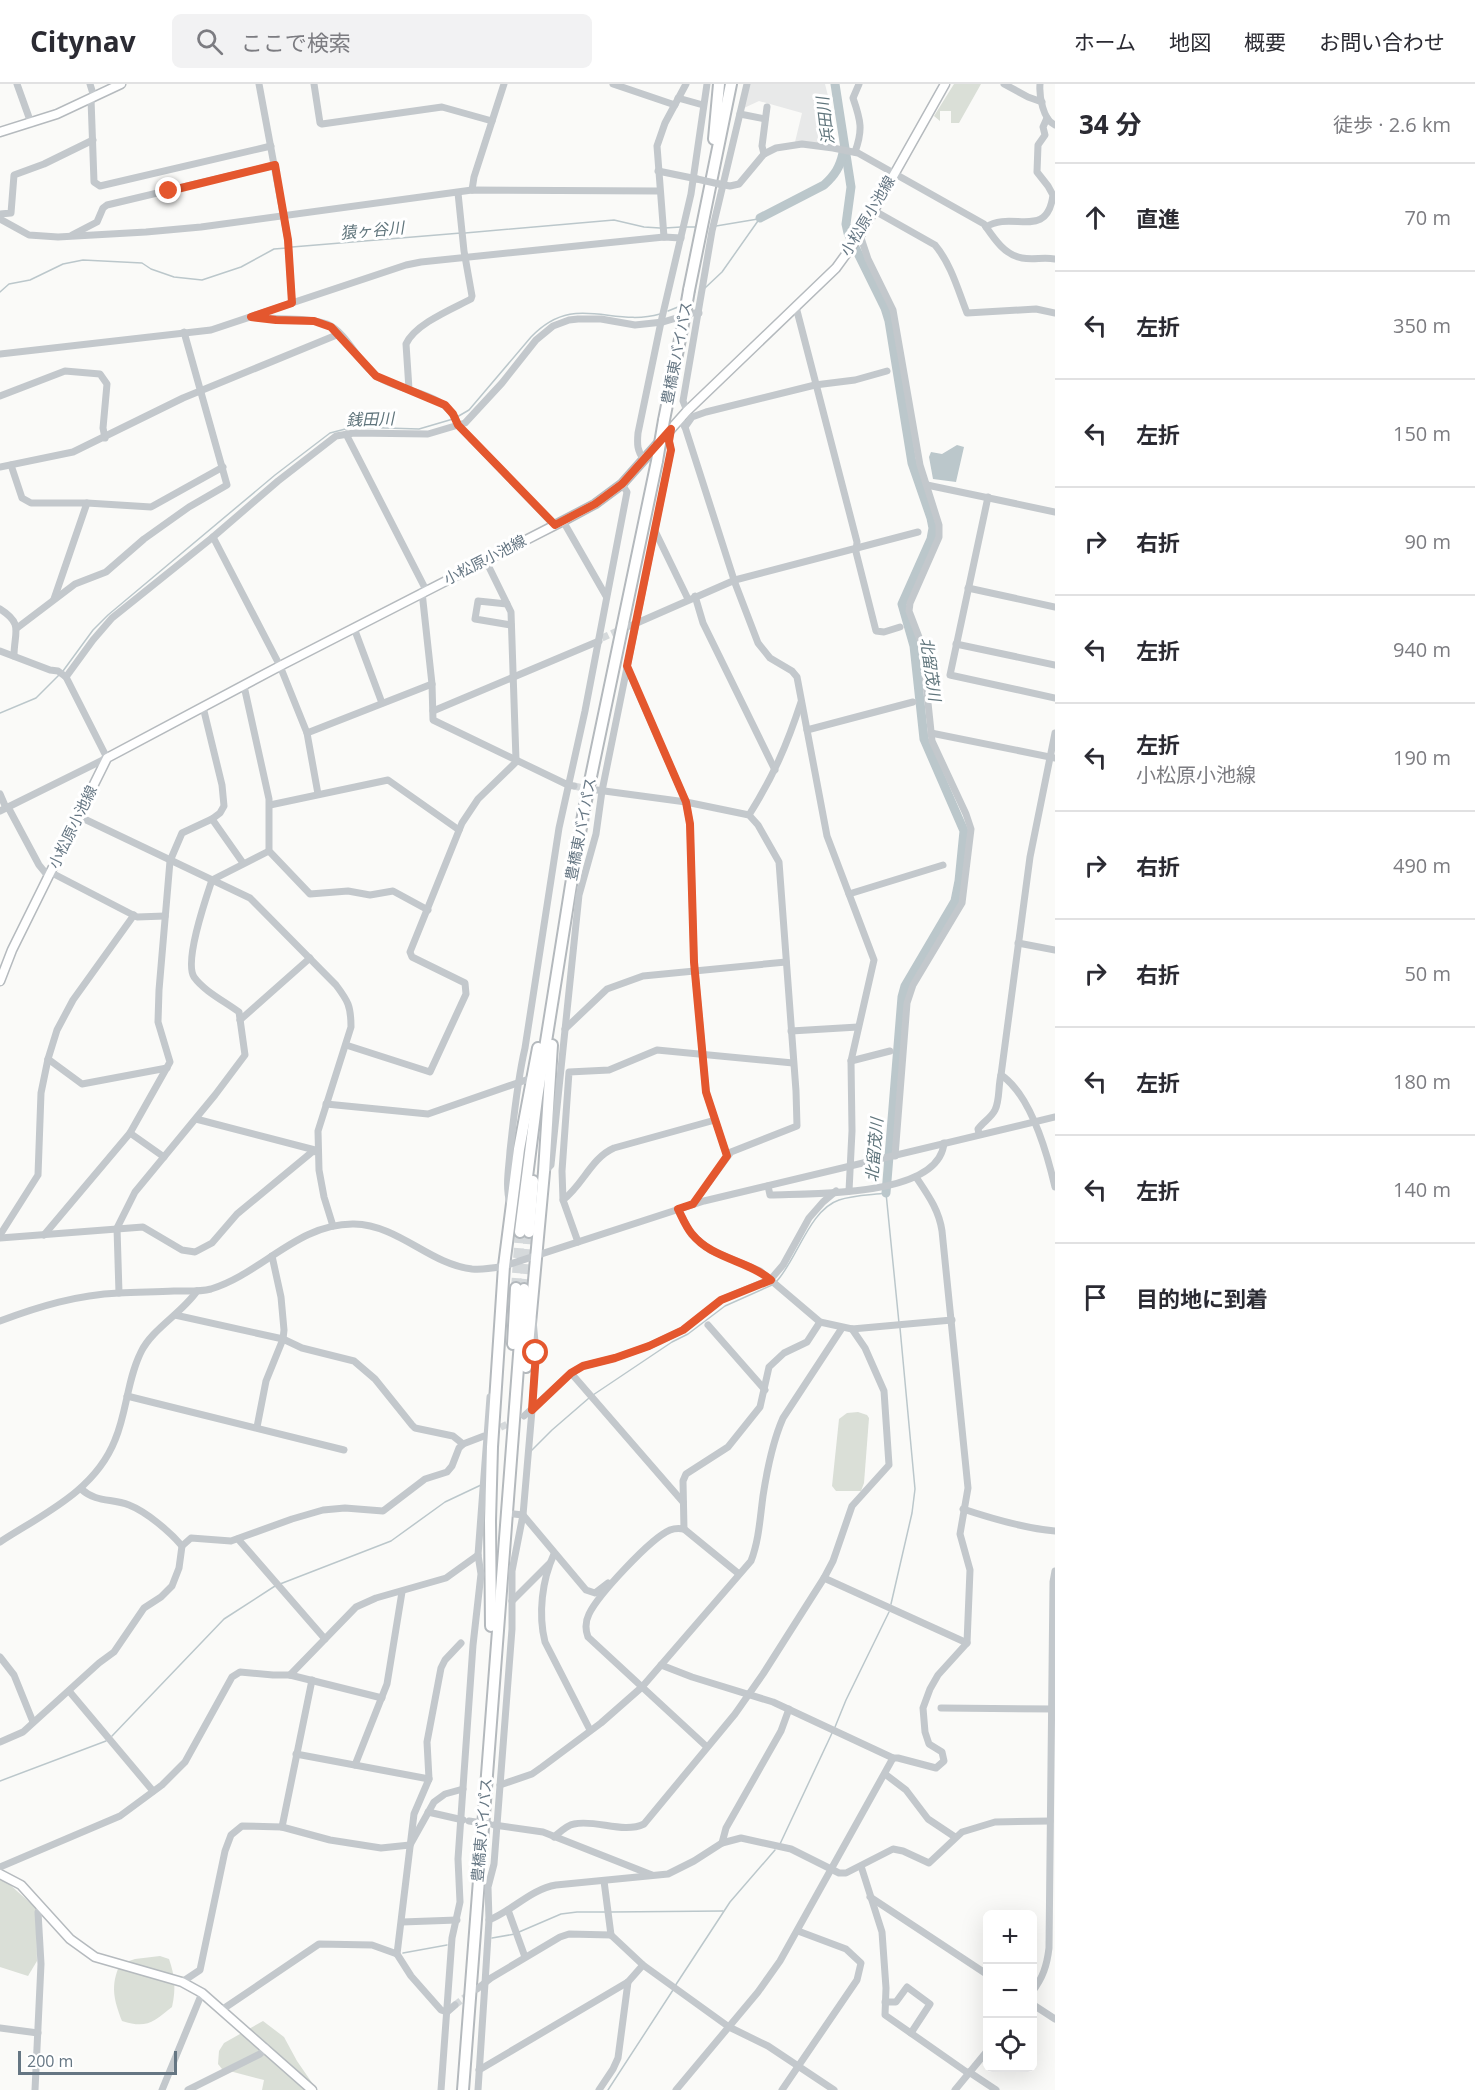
<!DOCTYPE html>
<html lang="ja">
<meta charset="utf-8">
<style>
body{margin:0;font-family:"Open Sans","Noto Sans JP",sans-serif;background:#f2f2f3;color:#2b2b33}
.controls{position:absolute;right:18px;bottom:18px;display:grid;overflow:hidden;border-radius:9px;box-shadow:0 6px 24px #0002}
.controls button{width:54px;height:54px;display:grid;place-items:center;padding:0;border:0;border-bottom:2px solid #e1e1e2;background:#fff;color:#2b2b33;font:30px sans-serif}
.scale{position:absolute;left:18px;bottom:15px;width:159px;box-sizing:border-box;padding-left:6px;border:3px solid #657683;border-top:0;font-size:16px;line-height:21px;white-space:nowrap;color:#657683;-webkit-text-stroke:4px #fff;paint-order:stroke}
.stop{position:absolute;width:18px;height:18px;margin:-14px;border:4px solid #e4572e;border-radius:50%;background:#fff}
.stop.end{background:#e4572e;border-color:#fff;box-shadow:0 2px 6px #0008}
.list{margin:0;padding:0;list-style:none}
h2{display:flex;justify-content:space-between;align-items:center;height:78px;margin:0;padding:0 24px;font-size:26px}
h2 small{font-size:20px;font-weight:400;color:#7c7c81}
.list li{display:grid;grid-template-columns:39px 1fr auto;gap:18px;align-items:center;box-sizing:border-box;height:108px;padding:0 24px;border-top:2px solid #e1e1e2}
.list b{display:block;font-size:22px;white-space:nowrap}
.list p{margin:0;font-size:20px;white-space:nowrap;color:#7c7c81}
.list em{font-size:20px;font-style:normal;color:#7c7c81}
.icon{flex:none;width:33px;height:33px;fill:none;stroke:currentColor;stroke-width:2;stroke-linecap:round;stroke-linejoin:round}
.map{position:relative;flex:none;width:1055px;height:2006px;overflow:hidden}
header{display:flex;align-items:center;gap:36px;box-sizing:border-box;height:84px;padding:0 30px;background:#fff;border-bottom:2px solid #e1e1e2}
header strong{font-size:28px}
nav{display:flex;gap:33px;margin-inline-start:auto;font-size:21px}
.search{width:420px;height:54px;background:#f2f2f3;display:flex;align-items:center;gap:15px;box-sizing:border-box;padding:0 21px;border-radius:9px;color:#7c7c81;font-size:22px}
main{display:flex}
aside{flex:1;background:#fff}
.map>svg:first-child{display:block}
.built{fill:#e8e9e9}
.green{fill:#dadfd7}
.water{fill:#bbc7cb}
.lines{fill:none;stroke-linecap:round;stroke-linejoin:round}
.stream{stroke:#bbc7cb;stroke-width:1.5}
.river{stroke:#bbc7cb;stroke-width:9}
.minor-tunnel{stroke:#d5d9db;stroke-width:7;stroke-dasharray:7 3.5;stroke-linecap:butt}
.highway-tunnel{stroke:#d5d9db;stroke-width:10;stroke-dasharray:10 5;stroke-linecap:butt}
.major-casing{stroke:#b5babe;stroke-width:11}
.highway-casing{stroke:#b4b9bd;stroke-width:14}
.minor{stroke:#c3c8cc;stroke-width:7}
.major{stroke:#fff;stroke-width:8}
.highway{stroke:#fff;stroke-width:10}
.highway-bridge-casing{stroke:#b4b9bd;stroke-width:14;stroke-linecap:butt}
.minor-bridge{stroke:#c3c8cc;stroke-width:7}
.highway-bridge{stroke:#fff;stroke-width:10}
.route{stroke:#e4572e;stroke-width:8}
.labels{text-anchor:middle;stroke-width:6;stroke-linejoin:round;paint-order:stroke}
.street-label{font-size:15px;fill:#657683;stroke:#fff}
.water-label{font-size:16px;font-style:italic;fill:#60757c;stroke:#fff}
</style>
<header>
<strong>Citynav</strong>
<div class="search"><svg class="icon" aria-label="search" viewBox="0 0 24 24"><circle cx="10" cy="10" r="6"/><path d="M15 15l6 6"/></svg>ここで検索</div>
<nav><a>ホーム</a><a>地図</a><a>概要</a><a>お問い合わせ</a></nav>
</header>
<main>
<div class="map">
<svg width="1055" height="2006" viewBox="0 0 1055 2006">
<rect width="100%" height="100%" fill="#fafaf8"/>
<path class="built" d="M749 0H825L831 24 833 47 825 46 824 60 795 58 802 29 759 17 744 24Z"/>
<g class="green">
<path d="M954 0H981L959 39H951V27H940V37L934 32Z"/>
<path d="M858 1328 867 1331 869 1334 864 1399 861 1407H836L832 1402 839 1335 847 1329Z"/>
<path d="M0 1796 8 1799 36 1824 37 1877 28 1892 0 1883Z"/>
<path d="M160 1872 169 1875C175 1892 176 1905 172 1923 153 1938 147 1945 122 1937 114 1916 110 1902 120 1880L135 1875Z"/>
<path d="M263 1937 284 1953 297 1977 317 2006H262L264 1996 222 1985 218 1980 219 1967 224 1959Z"/>
</g>
<path class="water" d="M957 361 964 363 956 398 933 395 929 373 931 368 942 370Z"/>
<g class="lines">
<g class="stream">
<path d="M716 142 758 135"/>
<path d="M686 143H696"/>
<path d="M665 144 681 143"/>
<path d="M465 149 614 136 644 143 660 144"/>
<path d="M292 163 461 149"/>
<path d="M705 204 722 188 760 134"/>
<path d="M0 208 9 200 30 196 63 180 83 176 142 179 151 185 174 193 202 196 241 183 274 165 287 164"/>
<path d="M668 227 683 221"/>
<path d="M457 333 469 326 531 253C575 207 611 244 660 230"/>
<path d="M63 587 93 546 108 531 275 391 330 349 353 343 419 345 453 335"/>
<path d="M0 629 36 614 60 590"/>
<path d="M776 1198C797 1176 809 1126 839 1116 853 1111 871 1111 886 1109L899 1239"/>
<path d="M593 1311 672 1258 688 1250 725 1222 772 1201"/>
<path d="M531 1367 552 1346 589 1314"/>
<path d="M280 1500 391 1457 445 1418 481 1401"/>
<path d="M891 1520 912 1429 915 1405 900 1244"/>
<path d="M835 1643 846 1616 889 1528"/>
<path d="M112 1652 224 1535 275 1502"/>
<path d="M0 1697 106 1657"/>
<path d="M780 1760 833 1647"/>
<path d="M611 1828 723 1827"/>
<path d="M519 1848 561 1830 577 1828H605"/>
<path d="M492 1854 515 1850"/>
<path d="M403 1869 447 1861"/>
<path d="M675 1902 730 1818 775 1766"/>
<path d="M608 2006 673 1906"/>
</g>
<g class="river">
<path d="M835 0 851 103 846 140 848 149 885 224 889 237 912 379 931 434 933 444 931 455 902 520 914 562 924 655 964 747 959 797 955 817 905 902 902 913 886 1109"/>
<path d="M760 134 824 101C835 91 840 83 843 69"/>
</g>
<g class="minor-tunnel">
<path d="M602 554 624 544"/>
<path d="M574 702 592 706"/>
<path d="M491 1348 516 1336"/>
<path d="M455 1921 472 1908"/>
</g>
<g class="highway-tunnel">
<path d="M516 1204 520 1148"/>
<path d="M524 1205 529 1148"/>
</g>
<defs>
<g id="major">
<path d="M0 48 57 30 121 0"/>
<path d="M0 897 12 866 107 674 280 582 563 437 595 420 622 400 687 327 836 184 860 151 945 0"/>
<path d="M0 1790 21 1801 70 1855 95 1873 182 1898 202 1909 312 2006"/>
</g>
<g id="highway">
<path d="M714 55 719 0"/>
<path d="M689 206 731 0"/>
<path d="M664 336 684 235"/>
<path d="M520 1148 537 1014 571 801 584 726 657 377"/>
<path d="M529 1148 533 1097"/>
<path d="M513 1260 516 1204"/>
<path d="M526 1283 544 1088 552 961"/>
<path d="M491 1542 490 1437 492 1363 504 1182 519 1065 538 964"/>
<path d="M463 2006 524 1205"/>
</g>
</defs>
<use href="#major" class="major-casing"/>
<use href="#highway" class="highway-casing"/>
<g class="minor">
<path d="M17 0 31 39"/>
<path d="M90 0 94 13"/>
<path d="M259 0 288 156 292 219"/>
<path d="M314 0 320 39 322 40 442 23 492 37"/>
<path d="M613 0 675 21"/>
<path d="M1004 0 1028 13 1042 18"/>
<path d="M1040 0C1039 12 1043 36 1055 41"/>
<path d="M678 14 703 21"/>
<path d="M91 15 94 98 100 102 271 62"/>
<path d="M740 30 765 35"/>
<path d="M855 68C863 46 861 37 853 14L859 0"/>
<path d="M764 70 762 62 767 23"/>
<path d="M658 87 697 95"/>
<path d="M719 100 730 102 739 100 764 70 776 64 802 60 833 64 858 69 984 140C993 153 1004 171 1022 174 1033 176 1044 173 1055 175"/>
<path d="M472 106 474 93 504 0"/>
<path d="M873 126 935 161C951 180 958 206 967 229L1036 225 1055 229"/>
<path d="M0 130 11 129 14 91 44 80 93 56"/>
<path d="M0 135 29 151 58 153 146 148 201 143 472 106 659 107"/>
<path d="M986 143C1012 126 1047 157 1053 111L1048 102 1037 88 1038 61 1045 51 1043 43 1047 34"/>
<path d="M72 151 97 138 103 124 107 121 275 81"/>
<path d="M860 151 868 175 893 226 920 381 939 441V453L910 519 909 527 922 561 932 657 966 730 971 745 962 819 913 901 907 919 895 1072"/>
<path d="M664 153 657 62 665 39 686 0"/>
<path d="M796 223 857 458 856 468 876 547 884 548 900 543"/>
<path d="M253 233C274 236 309 233 327 240 349 250 358 280 378 293 405 310 446 307 458 341L554 441"/>
<path d="M0 270 211 246 406 181 421 178 664 153 681 154"/>
<path d="M409 305 406 260C415 240 452 225 471 215L472 212 464 167 458 109"/>
<path d="M0 312 65 287 100 290 107 300 103 344 105 354"/>
<path d="M687 327 683 317 712 147 747 0"/>
<path d="M680 335 685 343 735 499 758 559 770 574 792 587 797 593 827 752 874 876 851 977 852 1047 849 1107"/>
<path d="M685 343 692 333 706 328 815 301 855 296 887 287"/>
<path d="M346 350 426 506"/>
<path d="M644 376C637 367 637 360 638 349L661 238 691 110 707 0"/>
<path d="M11 381 22 414 31 419H87L151 423 223 383"/>
<path d="M0 383 73 368 183 314 339 250"/>
<path d="M927 401 1055 428"/>
<path d="M988 413 950 591 1055 614"/>
<path d="M563 437 606 512"/>
<path d="M655 447 688 515"/>
<path d="M213 453 278 397 336 352 354 349 428 350 465 339 502 299 536 256 553 242 569 236 578 235H601L635 241 663 238 693 229H699"/>
<path d="M968 504 1055 523"/>
<path d="M422 508 432 600 433 636 568 701 574 702"/>
<path d="M695 512 703 539 775 686"/>
<path d="M54 515 87 419"/>
<path d="M507 520 478 517 475 535 511 541"/>
<path d="M0 525C24 540 14 548 14 572"/>
<path d="M630 542 735 496 918 448"/>
<path d="M17 544 75 500 106 488 144 455 189 423 227 401 184 248"/>
<path d="M354 544 382 619"/>
<path d="M956 560 1055 581"/>
<path d="M0 567 50 586 58 587 66 593 107 674 0 727"/>
<path d="M627 583 686 718 690 740 694 877 706 1008 727 1072"/>
<path d="M66 593 93 556 112 534 213 453 280 582 307 649 318 710"/>
<path d="M244 602 269 715V767L310 810 348 807 370 811 393 807 428 826"/>
<path d="M433 627 599 557"/>
<path d="M807 646 913 618"/>
<path d="M307 649 432 600"/>
<path d="M931 649 1055 674"/>
<path d="M597 706 686 718 749 731 758 741 779 778 796 1007 797 1042 731 1068 693 1120"/>
<path d="M0 710 6 724"/>
<path d="M270 721 388 696 459 746"/>
<path d="M8 723 39 781 48 792"/>
<path d="M749 731C773 693 787 661 801 618"/>
<path d="M78 732 250 814 336 901C348 917 351 922 351 943L318 1047 319 1086 324 1113 333 1142"/>
<path d="M212 735 243 779"/>
<path d="M50 788 137 833 165 832"/>
<path d="M849 810 943 781"/>
<path d="M1018 859 1055 866"/>
<path d="M240 936 310 874"/>
<path d="M565 945 607 905 643 892 786 878"/>
<path d="M791 947 858 943"/>
<path d="M346 961 430 988 466 910 465 899 412 873 410 868 462 739 478 715 515 679 516 676 511 528 486 477"/>
<path d="M48 975 82 1000 167 984"/>
<path d="M851 977 890 967"/>
<path d="M1001 991C1031 1011 1047 1069 1055 1103"/>
<path d="M326 1020 428 1030 526 996"/>
<path d="M196 1035 315 1066"/>
<path d="M130 1049 164 1073"/>
<path d="M979 1050 978 1045C983 1038 991 1034 995 1026 1000 1016 998 1002 1001 991L1030 773 1055 649"/>
<path d="M544 1088 551 1081 579 811 596 750 602 707 671 366 669 357 671 345"/>
<path d="M768 1102 770 1111C811 1109 939 1114 944 1059"/>
<path d="M563 1116 562 1087 569 988 609 986 657 966 793 979"/>
<path d="M510 1119C505 1102 509 1084 510 1067 514 1032 517 998 525 964L559 744 585 627 627 408 622 400"/>
<path d="M678 1125 691 1150 710 1166 760 1187 820 1238 852 1245 952 1236"/>
<path d="M0 1151 38 1091 41 1009 48 975 57 946 73 916 134 831"/>
<path d="M44 1151 130 1049 170 978 158 938 159 906 170 777 182 749 212 735 220 729 224 722 222 701 203 623"/>
<path d="M0 1154 143 1143 182 1166 195 1168 212 1159 237 1130 312 1068 318 1067"/>
<path d="M578 1158 563 1116C583 1101 591 1074 614 1064L715 1036"/>
<path d="M119 1209 117 1144 135 1108 215 1011 245 971 239 928C224 917 204 907 194 893 184 877 206 814 212 796L269 767"/>
<path d="M175 1231 283 1255 302 1264 354 1277 375 1295 412 1341 415 1344 453 1352 463 1360"/>
<path d="M0 1237C40 1222 77 1211 119 1209 138 1208 156 1208 174 1207 186 1207 199 1208 211 1205 261 1190 298 1139 354 1140 399 1141 429 1180 472 1185 483 1186 494 1184 504 1182L704 1117 1055 1033"/>
<path d="M708 1241 765 1306"/>
<path d="M571 1289 683 1418"/>
<path d="M127 1312 344 1366"/>
<path d="M524 1332 571 1289 583 1282 615 1274 649 1262 683 1246 721 1216 771 1195 783 1181 809 1134 823 1118 836 1107"/>
<path d="M257 1343 266 1297 283 1255 284 1246 281 1213 272 1172"/>
<path d="M81 1405C97 1419 111 1414 129 1421 147 1428 170 1448 182 1462"/>
<path d="M963 1425C993 1435 1023 1444 1055 1447"/>
<path d="M514 1430 523 1431 586 1506 595 1509 608 1499"/>
<path d="M684 1445 739 1490"/>
<path d="M238 1455 325 1555"/>
<path d="M0 1458C43 1430 95 1407 115 1356 127 1328 127 1296 141 1268 152 1245 182 1229 197 1207"/>
<path d="M554 1470C542 1496 538 1530 545 1558L590 1646"/>
<path d="M824 1494 967 1559"/>
<path d="M512 1517 549 1480"/>
<path d="M0 1573 14 1591 33 1638"/>
<path d="M661 1581 692 1593 773 1618 893 1674H898L936 1684 944 1677 942 1668 929 1660 925 1648 923 1624 930 1605 938 1591 967 1559 970 1486 960 1450 968 1404 942 1147C939 1126 928 1111 916 1093"/>
<path d="M290 1591 356 1523 376 1514 446 1494 478 1471"/>
<path d="M69 1607 153 1707"/>
<path d="M941 1624 1055 1625"/>
<path d="M0 1658 23 1648 99 1579 114 1568 144 1524 161 1513 172 1502 179 1484 182 1462 191 1454 231 1457 292 1435 323 1426 345 1424 383 1427 425 1395 447 1388 452 1382 459 1364 463 1360 484 1352"/>
<path d="M707 1663 588 1553C585 1545 585 1538 589 1530 598 1511 651 1454 670 1446 675 1444 679 1444 684 1445L683 1397 686 1390 728 1363 760 1323 769 1283 784 1269 807 1258 820 1238"/>
<path d="M296 1670 429 1695"/>
<path d="M355 1681 387 1600 402 1508"/>
<path d="M885 1690 906 1706 928 1735 955 1753"/>
<path d="M500 1701 532 1690 542 1683 601 1639 642 1603 751 1477C759 1456 760 1434 763 1412 767 1386 772 1359 783 1334L842 1244"/>
<path d="M428 1728 463 1736"/>
<path d="M494 1741 543 1748 652 1791"/>
<path d="M282 1743 312 1596"/>
<path d="M554 1753C560 1748 567 1741 574 1740 596 1735 623 1750 644 1740L735 1630 763 1590 824 1494 833 1477 852 1422 889 1381 884 1307 865 1264 852 1245"/>
<path d="M722 1759 726 1744 781 1647 789 1625"/>
<path d="M861 1782 882 1848 886 1904 885 1931 968 1989"/>
<path d="M0 1783 120 1732 162 1701 185 1678 232 1593 240 1588 273 1591H290L382 1614"/>
<path d="M604 1797 611 1851"/>
<path d="M870 1813 988 1891"/>
<path d="M508 1826 525 1873"/>
<path d="M489 1836C512 1827 531 1805 556 1801L668 1790 694 1777 722 1759 741 1754 791 1765 839 1789H846L893 1765 903 1767 929 1779 962 1748 995 1738 1050 1737"/>
<path d="M402 1838 457 1836"/>
<path d="M182 1898 200 1886 225 1767 231 1751 242 1742 282 1743 330 1756 381 1764 410 1761 434 1718 445 1710 463 1705"/>
<path d="M477 1905 491 1894 560 1853 569 1850 611 1851 643 1881 729 1943 768 1962 834 2006"/>
<path d="M1032 1908C1043 1894 1047 1881 1049 1864L1053 1498 1055 1487"/>
<path d="M885 1918H896L907 1903 930 1920 911 1949"/>
<path d="M1032 1920 1055 1935"/>
<path d="M455 1921 447 1928 441 1926 411 1892 397 1870 414 1730 429 1695 427 1658 441 1584 445 1576 461 1559"/>
<path d="M223 1925 319 1860 372 1861 397 1870"/>
<path d="M0 1944 38 1949"/>
<path d="M479 1986 628 1898 643 1881"/>
<path d="M969 1988 996 2006"/>
<path d="M35 2006 41 1880 38 1828 41 1824"/>
<path d="M162 2006 202 1909"/>
<path d="M188 2006 260 1970 266 1964"/>
<path d="M441 2006 452 1854 460 1818 458 1775 473 1561 481 1490 478 1471 490 1313"/>
<path d="M478 2006 485 1899 489 1836 488 1803 494 1780 512 1545V1487L523 1431 532 1326 536 1269 533 1236"/>
<path d="M599 2006 613 1985 618 1974 628 1898"/>
<path d="M676 2006 758 1908 780 1877 893 1674"/>
<path d="M782 2006 857 1896 861 1879 846 1865 798 1847"/>
<path d="M955 2006 988 1966"/>
</g>
<use href="#major" class="major"/>
<use href="#highway" class="highway"/>
<defs>
<g id="highway-bridge">
<path d="M684 235 689 206"/>
<path d="M657 377 664 336"/>
</g>
</defs>
<use href="#highway-bridge" class="highway-bridge-casing"/>
<g class="minor-bridge">
<path d="M697 95 719 100"/>
<path d="M469 1737 489 1740"/>
</g>
<use href="#highway-bridge" class="highway-bridge"/>
</g>
<g class="lines">
<path class="route" d="M169 107 275 81 288 156 292 219 251 233 276 236 314 237 331 243 376 292 445 321 453 330 458 341 555 441 595 420 622 400 671 345 669 357 671 366 627 582 686 718 690 740 694 878 706 1008 727 1072 693 1120 678 1125C682 1133 686 1143 692 1150 712 1175 747 1176 771 1196L721 1216 683 1246 649 1262 615 1274 583 1282 571 1289 532 1326 536 1269"/>
</g>
<g class="labels">
<g class="street-label">
<text transform="translate(868 132) rotate(-59)" y="5">小松原小池線</text>
<text transform="translate(677 269) rotate(-79)" y="5">豊橋東バイパス</text>
<text transform="translate(485 476) rotate(-27)" y="5">小松原小池線</text>
<text transform="translate(73 743) rotate(-64)" y="5">小松原小池線</text>
<text transform="translate(581 745) rotate(-79)" y="5">豊橋東バイパス</text>
<text transform="translate(482 1746) rotate(-85)" y="5">豊橋東バイパス</text>
</g>
<g class="water-label">
<text transform="translate(825 37) rotate(-97)" y="6">浜田川</text>
<text transform="translate(372 146) rotate(-5)" y="6">猿ヶ谷川</text>
<text transform="translate(370 335) rotate(-2)" y="6">銭田川</text>
<text transform="translate(931 585) rotate(82)" y="6">北留茂川</text>
<text transform="translate(874 1066) rotate(-85)" y="6">北留茂川</text>
</g>
</g>
</svg>
<div class="controls">
<button>+</button>
<button>−</button>
<button><svg class="icon" aria-label="locate" viewBox="0 0 24 24"><circle cx="12" cy="12" r="6"/><path d="M12 2v4M12 18v4M2 12h4M18 12h4"/></svg></button>
</div>
<div class="scale">200 m</div>
<div class="stop" style="left:536px;top:1269px"></div>
<div class="stop end" style="left:169px;top:107px"></div>
</div>
<aside>
<h2>34 分<small>徒歩 · 2.6 km</small></h2>
<ul class="list">
<li><svg class="icon" aria-label="ahead" viewBox="0 0 24 24"><path d="M12 20V5M6 11l6-6 6 6"/></svg><div><b>直進</b></div><em>70 m</em></li>
<li><svg class="icon" aria-label="left" viewBox="0 0 24 24"><path d="M17 20v-9H6M10 6l-5 5 5 5"/></svg><div><b>左折</b></div><em>350 m</em></li>
<li><svg class="icon" aria-label="left" viewBox="0 0 24 24"><path d="M17 20v-9H6M10 6l-5 5 5 5"/></svg><div><b>左折</b></div><em>150 m</em></li>
<li><svg class="icon" aria-label="right" viewBox="0 0 24 24"><path d="M7 20v-9h11M14 6l5 5-5 5"/></svg><div><b>右折</b></div><em>90 m</em></li>
<li><svg class="icon" aria-label="left" viewBox="0 0 24 24"><path d="M17 20v-9H6M10 6l-5 5 5 5"/></svg><div><b>左折</b></div><em>940 m</em></li>
<li><svg class="icon" aria-label="left" viewBox="0 0 24 24"><path d="M17 20v-9H6M10 6l-5 5 5 5"/></svg><div><b>左折</b><p>小松原小池線</p></div><em>190 m</em></li>
<li><svg class="icon" aria-label="right" viewBox="0 0 24 24"><path d="M7 20v-9h11M14 6l5 5-5 5"/></svg><div><b>右折</b></div><em>490 m</em></li>
<li><svg class="icon" aria-label="right" viewBox="0 0 24 24"><path d="M7 20v-9h11M14 6l5 5-5 5"/></svg><div><b>右折</b></div><em>50 m</em></li>
<li><svg class="icon" aria-label="left" viewBox="0 0 24 24"><path d="M17 20v-9H6M10 6l-5 5 5 5"/></svg><div><b>左折</b></div><em>180 m</em></li>
<li><svg class="icon" aria-label="left" viewBox="0 0 24 24"><path d="M17 20v-9H6M10 6l-5 5 5 5"/></svg><div><b>左折</b></div><em>140 m</em></li>
<li><svg class="icon" aria-label="arrive" viewBox="0 0 24 24"><path d="M6 21V4h12l-3 4 3 4H6"/></svg><div><b>目的地に到着</b></div></li>
</ul>
</aside>
</main>
